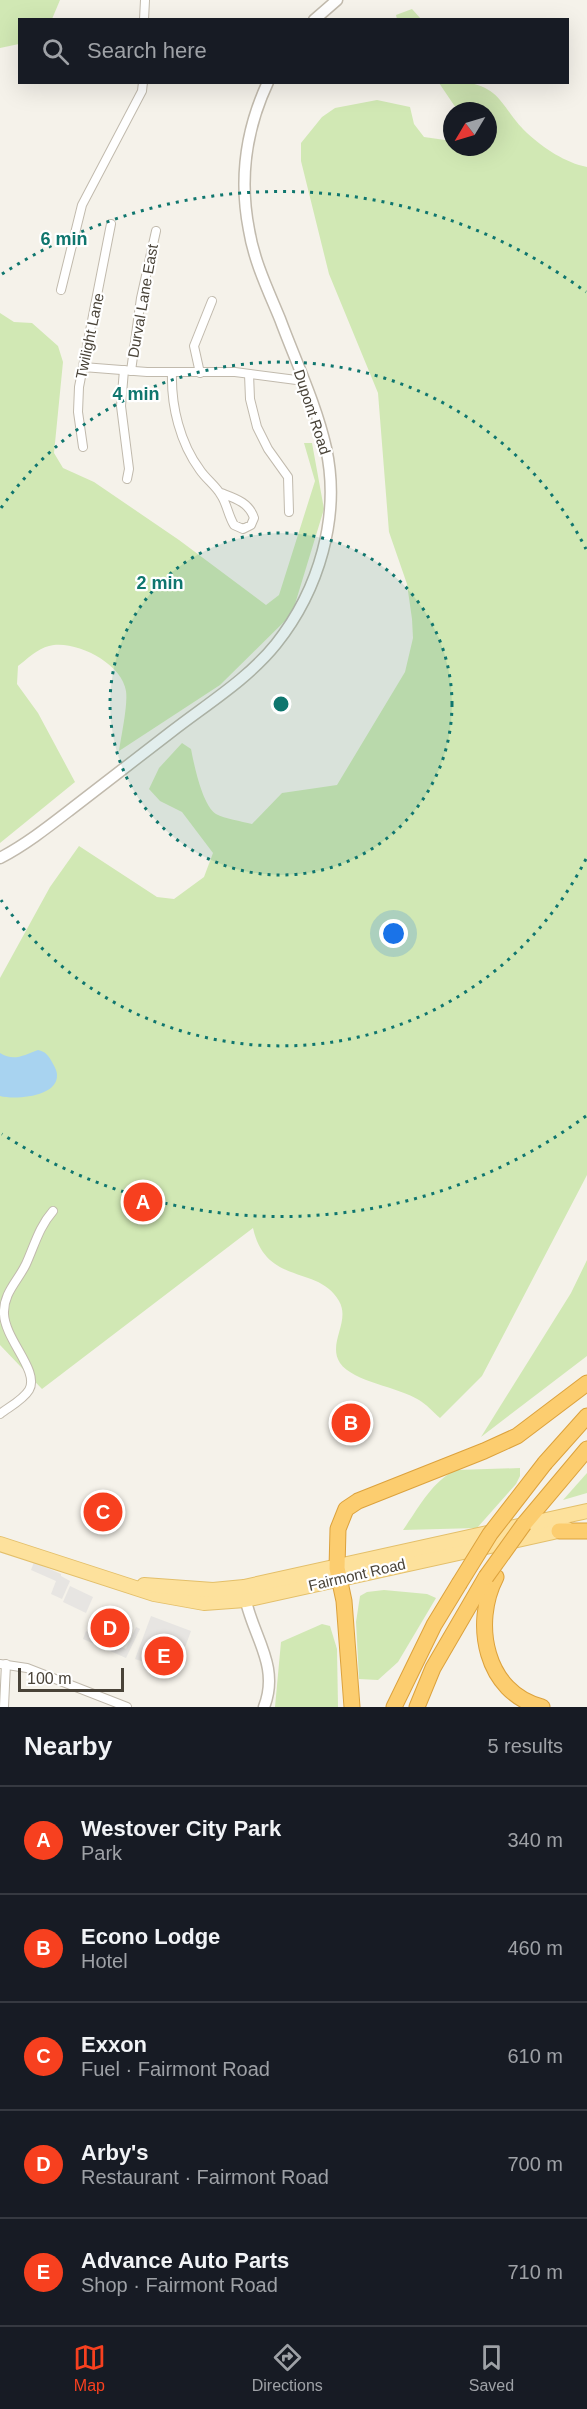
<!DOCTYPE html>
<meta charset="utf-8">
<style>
body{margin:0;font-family:Arial,sans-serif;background:#20242c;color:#f1f3f6}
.compass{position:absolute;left:443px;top:102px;width:54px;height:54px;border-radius:50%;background:#171b24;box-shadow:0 6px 24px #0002;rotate:232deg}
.scale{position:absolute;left:18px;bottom:15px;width:106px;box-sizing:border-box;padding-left:6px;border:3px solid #494338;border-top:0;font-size:16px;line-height:21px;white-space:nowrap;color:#494338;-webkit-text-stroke:4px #fff;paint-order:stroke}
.you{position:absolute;left:394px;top:934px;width:21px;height:21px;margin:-15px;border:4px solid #fff;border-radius:50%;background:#1a73e8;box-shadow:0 0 0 9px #1a73e833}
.badge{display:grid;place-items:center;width:39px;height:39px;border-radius:50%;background:#f7401f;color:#fff;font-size:20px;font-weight:700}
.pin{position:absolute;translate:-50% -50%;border:3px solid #fff;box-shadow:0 2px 6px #0006}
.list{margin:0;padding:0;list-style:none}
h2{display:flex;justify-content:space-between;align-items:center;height:78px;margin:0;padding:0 24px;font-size:26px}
h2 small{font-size:20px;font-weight:400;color:#9ea1a6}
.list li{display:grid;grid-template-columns:39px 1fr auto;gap:18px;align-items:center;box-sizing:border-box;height:108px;padding:0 24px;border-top:2px solid #363941}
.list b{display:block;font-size:22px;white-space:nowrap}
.list p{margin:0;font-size:20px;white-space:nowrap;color:#9ea1a6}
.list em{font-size:20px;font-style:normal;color:#9ea1a6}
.icon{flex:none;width:33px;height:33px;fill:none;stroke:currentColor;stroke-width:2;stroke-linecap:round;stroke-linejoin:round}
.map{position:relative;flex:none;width:587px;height:1707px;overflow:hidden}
.search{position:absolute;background:#171b24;box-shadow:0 6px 24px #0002;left:18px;right:18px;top:18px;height:66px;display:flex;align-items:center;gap:15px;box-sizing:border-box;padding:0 21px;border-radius:0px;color:#9ea1a6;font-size:22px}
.sheet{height:618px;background:#171b24}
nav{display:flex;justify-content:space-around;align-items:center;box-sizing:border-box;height:84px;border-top:2px solid #363941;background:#171b24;font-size:16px;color:#9ea1a6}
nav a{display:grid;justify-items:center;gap:3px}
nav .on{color:#f7401f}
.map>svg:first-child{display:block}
.green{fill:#d1e8b4}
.parking{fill:#e7e5e2}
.water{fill:#a8d3f0}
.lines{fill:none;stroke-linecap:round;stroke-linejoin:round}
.minor-casing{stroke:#c1baad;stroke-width:10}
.tertiary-casing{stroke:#c1baad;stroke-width:13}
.primary-casing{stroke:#e3bf6a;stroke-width:16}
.motorway-casing{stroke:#dca23d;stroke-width:17}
.minor{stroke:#fff;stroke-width:8}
.tertiary{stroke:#fff;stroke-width:10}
.primary{stroke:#fde19c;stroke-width:14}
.motorway{stroke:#fccd6f;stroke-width:15}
.motorway-bridge-casing{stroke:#dca23d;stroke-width:17;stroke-linecap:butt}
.motorway-bridge{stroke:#fccd6f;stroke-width:15}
.ring{fill:none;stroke:#0f766e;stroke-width:3;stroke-dasharray:3 6}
.labels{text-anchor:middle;stroke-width:4.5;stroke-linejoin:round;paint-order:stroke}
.street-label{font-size:15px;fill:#494338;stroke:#fff}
.centre{fill:#0f766e;stroke:#fff;stroke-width:3}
.ring-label{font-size:18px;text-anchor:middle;font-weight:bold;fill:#0f766e;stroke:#fff;stroke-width:4.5;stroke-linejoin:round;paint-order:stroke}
</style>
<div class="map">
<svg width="587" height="1707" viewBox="0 0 587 1707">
<rect width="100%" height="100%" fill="#f5f2ea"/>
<g class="green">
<path d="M0 0H60L52 19 20 20 19 44 0 48Z"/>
<path d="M412 9 421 19H397L396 15Z"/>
<path d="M464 82C503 87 502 110 527 133 543 148 566 163 587 167V1175L482 1376 440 1418C433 1412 426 1404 419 1400 399 1387 353 1382 340 1363 327 1343 351 1322 339 1301 318 1264 266 1287 253 1228L42 1389 0 1345V978L50 887 79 846 157 897 174 899 204 877 213 853 182 812 160 801 149 789 159 768 182 743 191 749C194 764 202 805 216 814 225 819 241 821 252 824L282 793 337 785 405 672 413 638 412 619 407 584 389 532 378 393 329 274 301 161V143L322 117 335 108 377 100 410 107 414 124 424 137 452 141V147H488V111H458L439 83Z"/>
<path d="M0 313 14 322 32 323 58 346 63 362 54 453 63 468 94 482 179 540 266 605 279 595 315 481 304 443H312L324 509 292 614 220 685 119 751C121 737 128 705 126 691 122 663 74 639 49 646 38 648 26 660 18 666L17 684 38 713 75 782 0 843Z"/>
<path d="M587 1260V1356L481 1437 571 1293Z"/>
<path d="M520 1468V1476L516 1484 477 1528 403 1530C418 1509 432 1481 456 1470Z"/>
<path d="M587 1473V1493L563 1500Z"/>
<path d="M384 1590 427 1594 436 1598 398 1662 378 1680 359 1679 356 1622 360 1596 367 1592Z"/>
<path d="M322 1624 330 1626 337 1649 338 1707H275L281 1642Z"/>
</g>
<g class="parking">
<path d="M34 1562 61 1574V1576L70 1581 62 1599 51 1594 56 1581 31 1570Z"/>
<path d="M70 1586 93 1597 86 1613 63 1602Z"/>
<path d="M101 1611 128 1622 126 1628 98 1617Z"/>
<path d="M151 1616 191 1631 184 1650 153 1639 144 1662 135 1659Z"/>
<path d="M136 1627 140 1629 126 1658 83 1639 86 1631 126 1649Z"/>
</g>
<path class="water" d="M38 1050C46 1052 48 1055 52 1062 54 1066 57 1070 57 1075 58 1097 15 1100 0 1096V1053C14 1062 24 1055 38 1050Z"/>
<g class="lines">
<defs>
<g id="minor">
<path d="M144 20 145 0"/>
<path d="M61 290 82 205 142 91 143 82"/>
<path d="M83 367 147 372H235L304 381"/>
<path d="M124 370 121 406 129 469 127 479"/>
<path d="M131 371 141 298 156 231"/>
<path d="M172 373C171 406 180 443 200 470 206 479 216 486 221 495 227 504 228 515 234 525L243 529 251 525 254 518C249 502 234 498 221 493"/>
<path d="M200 373 194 346 212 301"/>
<path d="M249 374 250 399 257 427 268 449 288 477 289 512"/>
<path d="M83 447 78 412 79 387 111 224"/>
<path d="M0 1414C9 1407 23 1400 29 1390 40 1371 5 1340 4 1314 3 1293 18 1281 26 1264 35 1244 39 1227 53 1211"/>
<path d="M0 1664 27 1668 127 1707"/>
<path d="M4 1707 6 1664"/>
</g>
<g id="tertiary">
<path d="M314 20 337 0"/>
<path d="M0 858C25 845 48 827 70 810 104 784 137 758 171 732 207 704 248 679 276 644 319 590 341 516 326 448 316 404 296 362 280 319 268 290 254 261 249 230 239 179 246 129 268 82"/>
<path d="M244 1592C250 1633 281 1664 264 1707"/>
</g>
<g id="primary">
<path d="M0 1544 154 1594 204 1603 245 1600 567 1529"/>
<path d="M144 1585 213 1590 244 1587 587 1511"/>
</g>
<g id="motorway">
<path d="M545 1463 587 1416"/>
<path d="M524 1524 587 1449"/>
<path d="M559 1531H587"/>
<path d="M496 1577C472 1623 485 1693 542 1707"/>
<path d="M352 1707 344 1601 337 1568 338 1529 346 1509 358 1501 484 1451 517 1436 587 1383"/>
<path d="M394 1707 434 1625 459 1584"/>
<path d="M417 1707 433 1668 486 1577"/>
</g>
</defs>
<use href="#minor" class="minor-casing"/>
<use href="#tertiary" class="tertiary-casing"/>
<use href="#primary" class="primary-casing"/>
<use href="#motorway" class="motorway-casing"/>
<use href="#minor" class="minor"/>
<use href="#tertiary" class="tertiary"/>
<use href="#primary" class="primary"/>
<use href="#motorway" class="motorway"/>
<defs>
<g id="motorway-bridge">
<path d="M486 1577 524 1524"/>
<path d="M459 1584 490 1534 545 1463"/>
</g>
</defs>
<use href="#motorway-bridge" class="motorway-bridge-casing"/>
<use href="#motorway-bridge" class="motorway-bridge"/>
</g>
<circle cx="281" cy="704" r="171" fill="#0f766e" fill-opacity=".12"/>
<g class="ring">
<circle cx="281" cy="704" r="171"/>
<path d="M586 859A342 342 0 0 1 1 900M1 508A342 342 0 0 1 586 549"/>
<path d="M586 1116A513 513 0 0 1 2 1134M2 274A513 513 0 0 1 586 292"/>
</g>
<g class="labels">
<g class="street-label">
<text transform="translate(143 301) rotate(-80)" y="5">Durval Lane East</text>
<text transform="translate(90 336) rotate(-78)" y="5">Twilight Lane</text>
<text transform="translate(312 412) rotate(72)" y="5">Dupont Road</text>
<text transform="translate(357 1575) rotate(-13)" y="5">Fairmont Road</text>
</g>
</g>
<circle cx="281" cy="704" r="9" class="centre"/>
<g class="ring-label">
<text x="64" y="245">6 min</text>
<text x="136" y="400">4 min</text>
<text x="160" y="589">2 min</text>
</g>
</svg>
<svg class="compass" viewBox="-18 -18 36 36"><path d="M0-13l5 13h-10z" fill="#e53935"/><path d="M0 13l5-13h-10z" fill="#9ea1a6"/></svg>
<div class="scale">100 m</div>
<div class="you"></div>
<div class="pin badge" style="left:143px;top:1202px">A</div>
<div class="pin badge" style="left:351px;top:1423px">B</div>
<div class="pin badge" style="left:103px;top:1512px">C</div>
<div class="pin badge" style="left:110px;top:1628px">D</div>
<div class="pin badge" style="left:164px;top:1656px">E</div>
<div class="search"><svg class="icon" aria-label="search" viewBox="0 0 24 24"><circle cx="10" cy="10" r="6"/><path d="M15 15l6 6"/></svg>Search here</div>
</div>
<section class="sheet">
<h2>Nearby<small>5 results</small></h2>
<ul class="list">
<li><span class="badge">A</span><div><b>Westover City Park</b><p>Park</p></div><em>340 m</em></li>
<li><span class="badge">B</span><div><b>Econo Lodge</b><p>Hotel</p></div><em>460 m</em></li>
<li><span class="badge">C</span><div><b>Exxon</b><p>Fuel · Fairmont Road</p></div><em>610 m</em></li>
<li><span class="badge">D</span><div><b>Arby's</b><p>Restaurant · Fairmont Road</p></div><em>700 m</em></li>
<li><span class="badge">E</span><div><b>Advance Auto Parts</b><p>Shop · Fairmont Road</p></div><em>710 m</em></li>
</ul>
</section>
<nav>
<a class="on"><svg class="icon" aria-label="map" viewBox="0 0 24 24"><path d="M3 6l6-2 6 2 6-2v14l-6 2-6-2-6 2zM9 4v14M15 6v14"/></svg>Map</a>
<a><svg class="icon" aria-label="directions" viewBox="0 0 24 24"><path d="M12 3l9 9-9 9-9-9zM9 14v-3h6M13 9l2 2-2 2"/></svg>Directions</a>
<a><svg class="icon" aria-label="saved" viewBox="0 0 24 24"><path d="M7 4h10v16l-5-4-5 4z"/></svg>Saved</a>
</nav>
